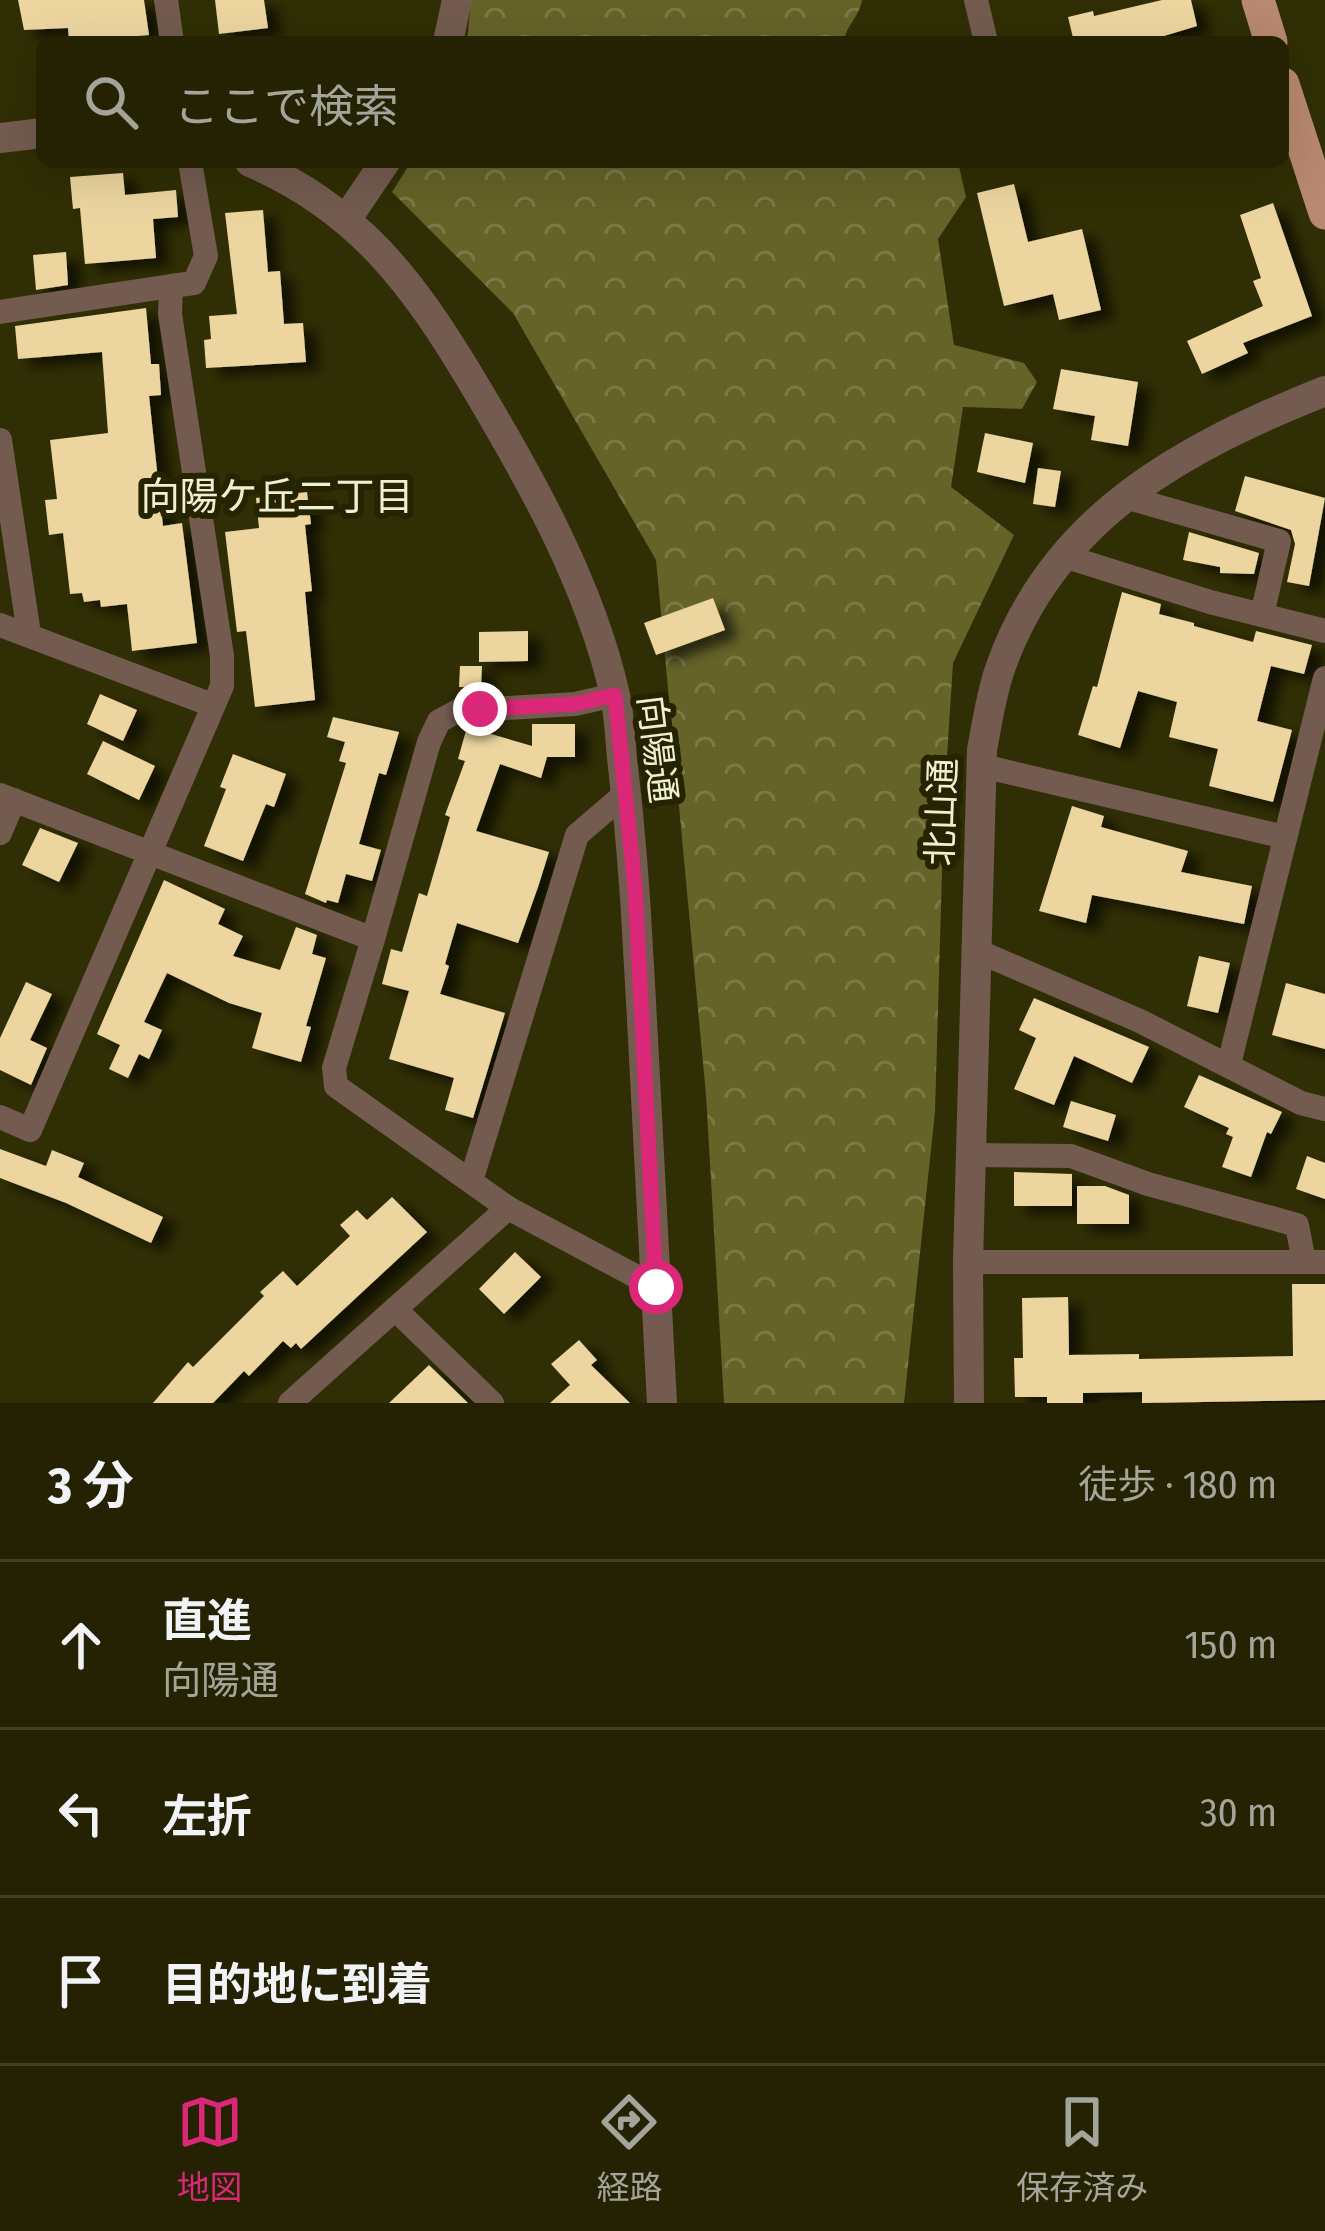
<!DOCTYPE html>
<html lang="ja">
<meta charset="utf-8">
<style>
body{margin:0;font-family:"Fira Sans Condensed","Noto Sans JP",sans-serif;background:#302f12;color:#f1f3f6}
.stop{position:absolute;width:36px;height:36px;margin:-27px;border:9px solid #db2777;border-radius:50%;background:#fff}
.stop.end{background:#db2777;border-color:#fff;box-shadow:0 3px 12px #0008}
.list{margin:0;padding:0;list-style:none}
h2{display:flex;justify-content:space-between;align-items:center;height:156px;margin:0;padding:0 48px;font-size:51px}
h2 small{font-size:39px;font-weight:400;color:#a3a49a}
.list li{display:grid;grid-template-columns:78px 1fr auto;gap:36px;align-items:center;box-sizing:border-box;height:168px;padding:0 48px;border-top:3px solid #413f25}
.list b{display:block;font-size:45px;white-space:nowrap}
.list p{margin:0;font-size:39px;white-space:nowrap;color:#a3a49a}
.list em{font-size:39px;font-style:normal;color:#a3a49a}
.icon{flex:none;width:66px;height:66px;fill:none;stroke:currentColor;stroke-width:2;stroke-linecap:round;stroke-linejoin:round}
.map{position:relative;flex:none;width:1325px;height:1403px;overflow:hidden}
.search{position:absolute;background:#242203;box-shadow:0 12px 48px #0002;left:36px;right:36px;top:36px;height:132px;display:flex;align-items:center;gap:30px;box-sizing:border-box;padding:0 42px;border-radius:18px;color:#a3a49a;font-size:45px}
.sheet{height:660px;background:#242203}
nav{display:flex;justify-content:space-around;align-items:center;box-sizing:border-box;height:168px;border-top:3px solid #413f25;background:#242203;font-size:33px;color:#a3a49a}
nav a{display:grid;justify-items:center;gap:6px}
nav .on{color:#db2777}
.map>svg:first-child{display:block}
.forest{fill:url(#forest-crowns)}
.building{fill:#ecd59f;filter:url(#shadow)}
.lines{fill:none;stroke-linecap:round;stroke-linejoin:round}
.minor{stroke:#735b4f;stroke-width:24}
.tertiary{stroke:#735b4f;stroke-width:30}
.primary{stroke:#b88870;stroke-width:33}
.route{stroke:#db2777;stroke-width:15}
.labels{text-anchor:middle;stroke-width:12;stroke-linejoin:round;paint-order:stroke}
.street-label{font-size:36px;fill:#efefd3;stroke:#262400}
.neighbourhood-label{font-size:39px;fill:#efefd3;stroke:#262400}
</style>
<div class="map">
<svg width="1325" height="1403" viewBox="0 0 1325 1403">
<defs>
<pattern id="forest-crowns" width="20" height="18" patternUnits="userSpaceOnUse" patternTransform="scale(3)"><rect width="20" height="18" fill="#656328"/><path d="M2 6a3 3 0 1 1 6 0M12 15a3 3 0 1 1 6 0" fill="none" stroke="#7b7a46"/></pattern>
<filter id="shadow"><feDropShadow dx="13" dy="8" stdDeviation="6" flood-color="#0009"/></filter>
</defs>
<rect width="100%" height="100%" fill="#302e04"/>
<g class="forest">
<path d="M471 0H862C859 18 846 25 844 42H467Z"/>
<path d="M411 162H958L966 197 938 239 954 345 1024 363 1037 382 1022 409 963 407 951 487 1014 535 953 663 944 804 935 1112 904 1403H724L706 1095 656 560 513 313 392 192Z"/>
</g>
<g class="building">
<path d="M18 0H144L149 35 69 42 68 28 24 30Z"/>
<path d="M215 0H264L268 28 219 34Z"/>
<path d="M1162 0H1191L1197 26 1144 42H1074L1068 17 1093 11 1094 16Z"/>
<path d="M123 173 125 195 176 190 178 217 153 219 156 258 85 264 80 208 73 209 70 177Z"/>
<path d="M1014 184 1028 242 1082 229 1101 310 1059 320 1053 294 1004 306 977 193Z"/>
<path d="M1273 203 1312 316 1243 343 1248 353 1202 374 1187 341 1263 306 1253 281 1261 278 1240 215Z"/>
<path d="M263 210 268 272 280 271 284 324 303 323 306 362 206 368 204 340 211 339 209 316 237 314 225 213Z"/>
<path d="M66 252 68 285 36 290 33 255Z"/>
<path d="M146 308 151 364H159L161 395 149 396 163 526 182 523 197 643 132 651 127 604 101 607 100 600 84 602 82 593 70 594 63 533 49 535 45 500 57 499 50 440 108 433 102 352 18 359 15 326Z"/>
<path d="M1061 369 1138 382 1128 446 1091 440 1095 416 1053 409Z"/>
<path d="M985 433 1033 443 1025 483 977 472Z"/>
<path d="M1038 468 1061 471 1055 507 1033 504Z"/>
<path d="M1245 476 1325 498 1309 586 1287 582 1295 544 1291 530 1235 511Z"/>
<path d="M307 492 311 524 305 525 312 591 305 592 315 700 255 707 246 631 237 632 225 532 259 528 256 498Z"/>
<path d="M1189 532 1259 553 1254 574 1220 573V567L1183 560Z"/>
<path d="M1122 592 1161 604 1159 614 1194 623V626L1253 642 1256 631 1312 645 1304 674 1271 666 1257 721 1292 730 1273 802 1209 786 1218 749 1169 737 1177 702 1138 691 1120 748 1078 735 1093 686 1097 687Z"/>
<path d="M713 598 725 630 656 655 644 623Z"/>
<path d="M528 631V661L479 662V632Z"/>
<path d="M460 666H482L481 688 459 687Z"/>
<path d="M100 694 137 710 123 741 87 724Z"/>
<path d="M333 717 399 732 386 775 379 773 359 844 381 850 372 881 346 874 338 903 327 900 326 903 305 894 346 763 339 761 345 742 327 737Z"/>
<path d="M532 724H575V757H547L541 778 500 764 476 831 549 852 538 887 518 943 457 923 445 964 449 966 440 994 505 1013 473 1118 445 1110 454 1078 389 1059 409 991 382 984 391 949 402 952 419 893 427 896 450 817 445 815 465 761 458 759 467 727 532 746Z"/>
<path d="M103 741 155 766 139 800 87 774Z"/>
<path d="M233 754 286 774 274 807 266 804 243 861 204 846 226 789 220 787Z"/>
<path d="M1072 806 1104 816 1101 827 1188 851 1181 872 1252 886 1244 924 1092 895 1086 923 1039 911Z"/>
<path d="M40 828 78 843 59 882 22 865Z"/>
<path d="M164 880 225 909 218 924 243 936 233 956 280 970 296 927 317 935 312 954 326 958 306 1026 311 1027 301 1062 252 1048 262 1013 229 1003 167 973 144 1022 162 1030 149 1059 139 1054 128 1078 109 1069 120 1045 97 1034Z"/>
<path d="M1199 956 1230 963 1218 1013 1187 1006Z"/>
<path d="M26 982 52 994 30 1040 47 1048 31 1085 0 1070V1038Z"/>
<path d="M1286 983 1325 994V1049L1272 1035Z"/>
<path d="M1034 998 1149 1047 1132 1083 1074 1056 1054 1105 1014 1089 1036 1038 1019 1030Z"/>
<path d="M1199 1075 1282 1112 1271 1134 1267 1132 1251 1177 1222 1167 1233 1137 1226 1134 1229 1128 1184 1107Z"/>
<path d="M1071 1101 1116 1115 1108 1141 1063 1127Z"/>
<path d="M0 1149 46 1166 52 1150 84 1163 78 1177 163 1217 151 1243 66 1203 0 1178Z"/>
<path d="M1307 1156 1325 1163V1199L1296 1189Z"/>
<path d="M1014 1172 1072 1174V1206H1014Z"/>
<path d="M1077 1186H1105L1129 1195V1224H1077Z"/>
<path d="M392 1197 427 1232 301 1349 296 1343 291 1348 283 1341 249 1376 244 1371 213 1403H153L188 1362 193 1367 264 1296 260 1292 283 1271 297 1286 350 1236 340 1225 357 1210 367 1220Z"/>
<path d="M515 1252 541 1277 504 1314 479 1289Z"/>
<path d="M1292 1284H1325V1400L1142 1403V1392L1083 1393V1403H1047V1397H1015L1014 1358H1023L1022 1298 1068 1297 1069 1355 1139 1354V1359L1293 1356Z"/>
<path d="M579 1340 597 1360 591 1365 630 1403H550L570 1385 551 1364Z"/>
<path d="M429 1365 468 1403H389Z"/>
</g>
<g class="lines">
<g class="minor">
<path d="M166 0 172 42"/>
<path d="M976 0 986 42"/>
<path d="M0 312 171 286"/>
<path d="M0 440 29 634"/>
<path d="M1125 497 1279 541 1262 615"/>
<path d="M1064 556 1210 602 1325 631"/>
<path d="M0 625 212 705"/>
<path d="M982 766 1285 837"/>
<path d="M0 795 373 939 334 1068 336 1086 508 1208 656 1287"/>
<path d="M0 833 14 800"/>
<path d="M373 939 429 742 439 721 458 711 575 704 615 695"/>
<path d="M975 950 1140 1021 1301 1103 1325 1109"/>
<path d="M1229 1064 1325 678"/>
<path d="M0 1117 30 1130 222 686V656L170 314 171 286 194 283 206 256 190 162"/>
<path d="M971 1155 1071 1156 1148 1184 1297 1225 1304 1262"/>
<path d="M471 1181 577 835 626 793"/>
<path d="M968 1262H1325"/>
<path d="M395 1309 492 1403"/>
<path d="M290 1403 508 1208"/>
</g>
<g class="tertiary">
<path d="M448 42 457 0"/>
<path d="M0 138 42 133"/>
<path d="M250 162C358 208 414 284 472 381 530 478 590 584 615 695 620 718 620 743 623 767 630 827 635 888 638 949 647 1100 654 1251 662 1403"/>
<path d="M346 220 385 162"/>
<path d="M969 1403 968 1262 982 750C987 723 991 695 1000 669 1053 516 1185 447 1325 391"/>
</g>
<g class="primary">
<path d="M1258 0 1271 42"/>
<path d="M1283 84 1325 213"/>
</g>
</g>
<g class="lines">
<path class="route" d="M480 709 575 704 615 695 635 888 656 1287"/>
</g>
<g class="labels">
<g class="street-label">
<text transform="translate(658 749) rotate(83)" y="13">向陽通</text>
<text transform="translate(941 812) rotate(-88)" y="13">北山通</text>
</g>
<g class="neighbourhood-label">
<text x="277" y="510">向陽ケ丘二丁目</text>
</g>
</g>
</svg>
<div class="stop" style="left:656px;top:1287px"></div>
<div class="stop end" style="left:480px;top:709px"></div>
<div class="search"><svg class="icon" aria-label="search" viewBox="0 0 24 24"><circle cx="10" cy="10" r="6"/><path d="M15 15l6 6"/></svg>ここで検索</div>
</div>
<section class="sheet">
<h2>3 分<small>徒歩 · 180 m</small></h2>
<ul class="list">
<li><svg class="icon" aria-label="ahead" viewBox="0 0 24 24"><path d="M12 20V5M6 11l6-6 6 6"/></svg><div><b>直進</b><p>向陽通</p></div><em>150 m</em></li>
<li><svg class="icon" aria-label="left" viewBox="0 0 24 24"><path d="M17 20v-9H6M10 6l-5 5 5 5"/></svg><div><b>左折</b></div><em>30 m</em></li>
<li><svg class="icon" aria-label="arrive" viewBox="0 0 24 24"><path d="M6 21V4h12l-3 4 3 4H6"/></svg><div><b>目的地に到着</b></div></li>
</ul>
</section>
<nav>
<a class="on"><svg class="icon" aria-label="map" viewBox="0 0 24 24"><path d="M3 6l6-2 6 2 6-2v14l-6 2-6-2-6 2zM9 4v14M15 6v14"/></svg>地図</a>
<a><svg class="icon" aria-label="directions" viewBox="0 0 24 24"><path d="M12 3l9 9-9 9-9-9zM9 14v-3h6M13 9l2 2-2 2"/></svg>経路</a>
<a><svg class="icon" aria-label="saved" viewBox="0 0 24 24"><path d="M7 4h10v16l-5-4-5 4z"/></svg>保存済み</a>
</nav>
